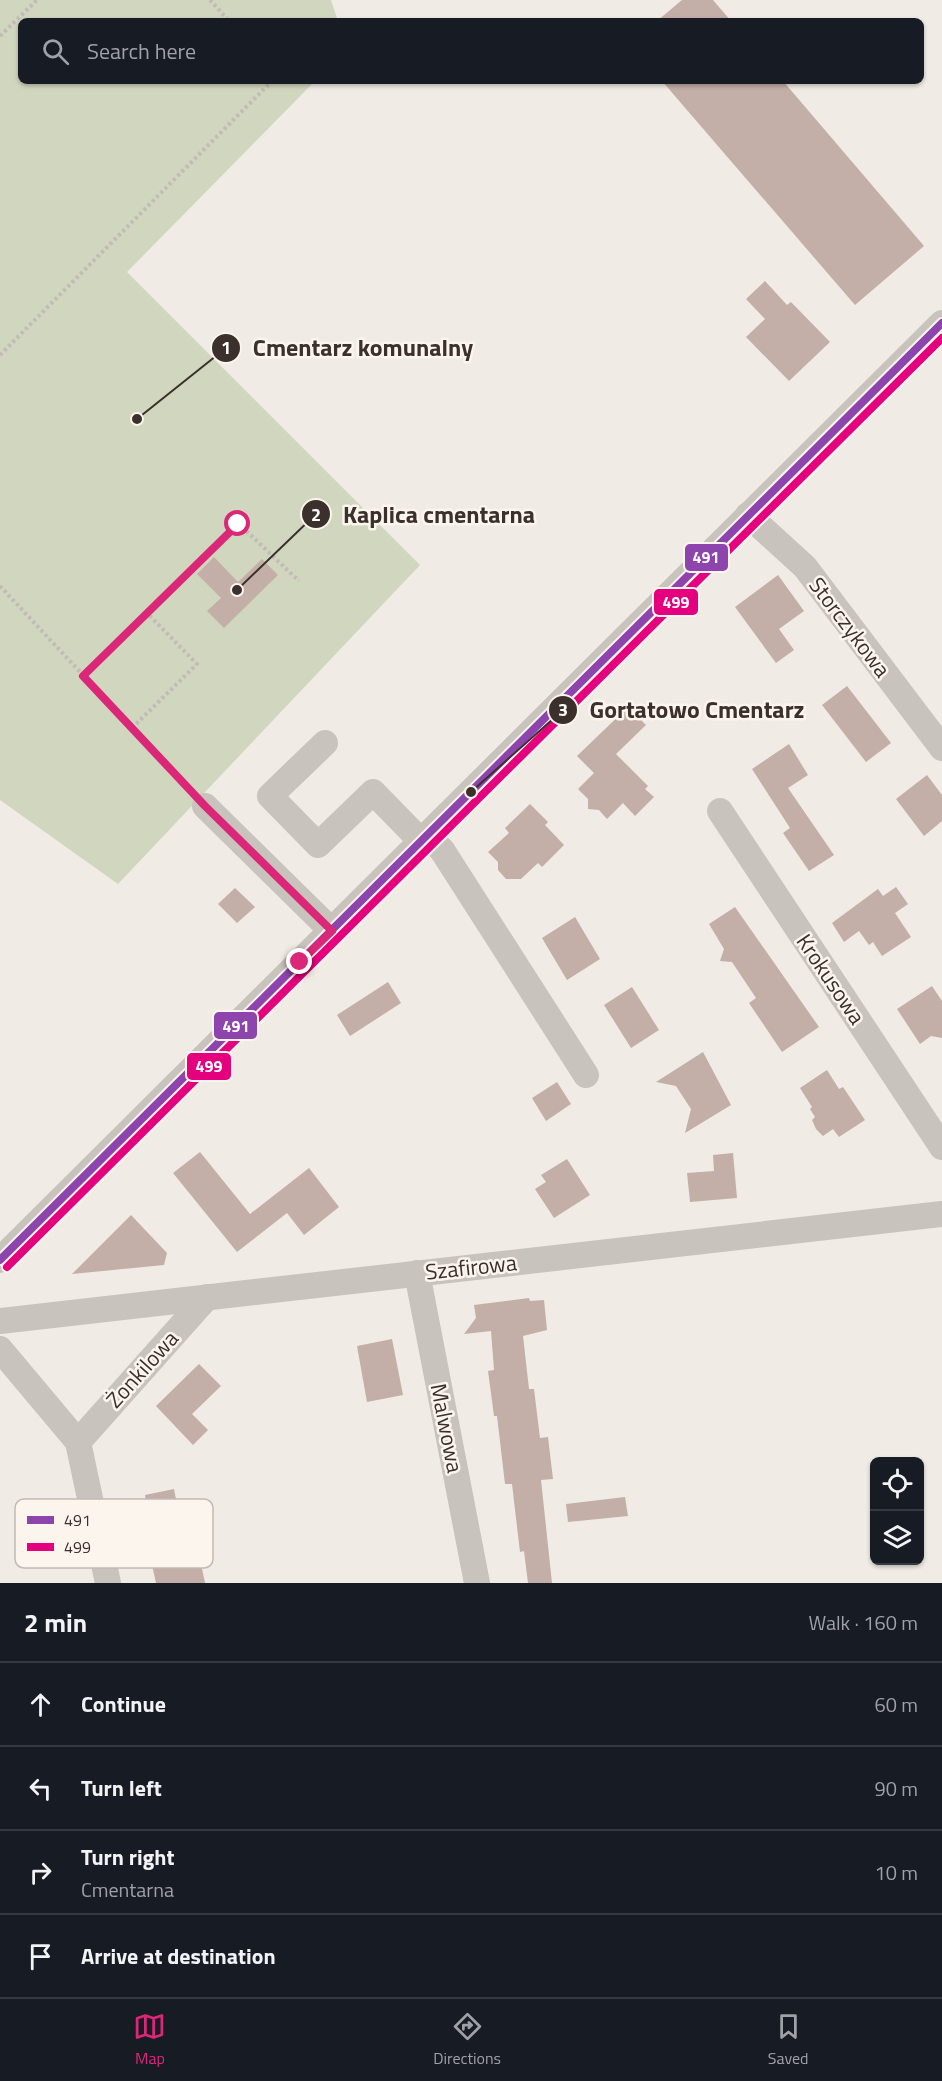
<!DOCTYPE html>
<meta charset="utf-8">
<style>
body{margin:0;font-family:"Titillium Web",sans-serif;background:#20242c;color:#f1f3f6}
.controls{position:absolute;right:18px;bottom:18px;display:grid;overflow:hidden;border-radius:9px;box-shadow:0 2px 4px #0004}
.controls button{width:54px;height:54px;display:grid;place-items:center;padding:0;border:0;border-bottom:2px solid #363941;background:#171b24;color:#f1f3f6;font:30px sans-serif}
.stop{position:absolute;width:18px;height:18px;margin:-14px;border:4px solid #db2777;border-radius:50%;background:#fff}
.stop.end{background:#db2777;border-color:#fff;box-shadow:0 2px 6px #0008}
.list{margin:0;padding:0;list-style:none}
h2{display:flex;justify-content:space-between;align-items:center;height:78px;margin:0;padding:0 24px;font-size:26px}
h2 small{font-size:20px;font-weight:400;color:#9ea1a6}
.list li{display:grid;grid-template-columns:39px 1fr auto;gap:18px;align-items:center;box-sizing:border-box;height:84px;padding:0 24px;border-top:2px solid #363941}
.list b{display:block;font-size:22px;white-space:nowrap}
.list p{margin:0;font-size:20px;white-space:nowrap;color:#9ea1a6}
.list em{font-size:20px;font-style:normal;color:#9ea1a6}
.icon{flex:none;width:33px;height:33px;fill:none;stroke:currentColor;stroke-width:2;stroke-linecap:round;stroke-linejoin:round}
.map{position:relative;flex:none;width:942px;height:1583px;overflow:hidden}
.search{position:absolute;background:#171b24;box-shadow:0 2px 4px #0004;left:18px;right:18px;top:18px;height:66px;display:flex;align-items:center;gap:15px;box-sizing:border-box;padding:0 21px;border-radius:9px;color:#9ea1a6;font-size:22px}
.sheet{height:414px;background:#171b24}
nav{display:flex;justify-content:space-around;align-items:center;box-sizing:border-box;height:84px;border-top:2px solid #363941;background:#171b24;font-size:16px;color:#9ea1a6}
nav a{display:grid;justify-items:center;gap:3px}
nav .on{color:#db2777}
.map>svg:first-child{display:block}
.green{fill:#d1d6bf}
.building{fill:#c3afa7}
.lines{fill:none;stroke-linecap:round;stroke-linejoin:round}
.path{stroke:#c2bbb6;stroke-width:4;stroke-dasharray:3 3;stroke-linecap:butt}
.minor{stroke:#c9c3be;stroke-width:26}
.bus-1-casing{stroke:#fbf5ee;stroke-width:12}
.bus-2-casing{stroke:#fbf5ee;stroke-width:12}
.bus-1{stroke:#8e44ad;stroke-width:8}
.bus-2{stroke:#e5007d;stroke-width:8}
.route{stroke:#db2777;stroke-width:8}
.labels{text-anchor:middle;stroke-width:5;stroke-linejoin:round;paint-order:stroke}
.street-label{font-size:22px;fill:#3b302b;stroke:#fbf5ee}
.key{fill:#fbf5ee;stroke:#c1bab4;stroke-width:1.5}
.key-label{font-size:16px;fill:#3b302b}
.leader{fill:none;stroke:#3b302b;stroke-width:2}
.callout-dot{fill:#3b302b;stroke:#fbf5ee;stroke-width:2}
.mark-label{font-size:18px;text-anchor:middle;font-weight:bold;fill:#fff}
.callout-label{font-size:24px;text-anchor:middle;font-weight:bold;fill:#3b302b;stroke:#fbf5ee;stroke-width:5;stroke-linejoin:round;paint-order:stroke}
.line-badge{stroke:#fbf5ee;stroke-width:2}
.badge-label{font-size:16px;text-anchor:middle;font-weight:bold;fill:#fff}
</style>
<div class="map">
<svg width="942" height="1583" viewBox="0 0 942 1583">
<rect width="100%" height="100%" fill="#f0ebe5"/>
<path class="green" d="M0 0H331L338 21H21V81H315L127 272 420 565 118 884 0 800Z"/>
<g class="building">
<path d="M682 0H713L731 21H657Z"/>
<path d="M662 81H783L924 246 855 305Z"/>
<path d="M765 281 787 305 791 302 830 342 789 381 746 337 765 319 746 299Z"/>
<path d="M214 557 238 582 262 559 278 575 224 628 207 611 221 598 197 574Z"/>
<path d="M778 575 804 611 779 629 794 650 776 663 735 607Z"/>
<path d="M847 686 891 743 866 762 822 705Z"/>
<path d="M628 707 646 725 616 754 648 786 645 789 654 797 635 816 623 803 607 819 599 810 588 809V799L578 789 594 773 577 756Z"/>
<path d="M789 744 808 775 788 788 834 855 809 871 783 833 790 828 752 769Z"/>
<path d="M927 775 942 795V821L924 836 896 799Z"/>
<path d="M530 804 548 822 545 825 564 845 542 867 538 863 521 879H506L498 870V862L488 852 509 833 505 828Z"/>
<path d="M896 887 908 904 895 913 911 937 882 956 873 942 869 945 859 931 844 942 832 923 878 889 883 896Z"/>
<path d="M235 888 255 907 237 923 218 904Z"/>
<path d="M735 907 819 1027 782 1052 749 1003 756 998 732 962 720 961 724 949 709 924Z"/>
<path d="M575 917 600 959 567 980 542 938Z"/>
<path d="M388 982 401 1003 350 1036 337 1015Z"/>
<path d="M932 986 942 1001V1038L931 1036 920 1044 897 1009Z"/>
<path d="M632 987 659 1030 631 1048 604 1005Z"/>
<path d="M703 1052 731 1105 685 1133 691 1109 676 1086 656 1082Z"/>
<path d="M827 1070 839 1089 843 1087 865 1120 839 1137 833 1129 823 1136 816 1129 812 1120 815 1117 810 1109 812 1107 800 1088Z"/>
<path d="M557 1082 571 1104 546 1121 532 1098Z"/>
<path d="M200 1152 250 1214 309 1168 339 1207 304 1235 287 1213 237 1252 173 1173Z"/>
<path d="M733 1153 737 1198 690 1202 687 1173 714 1171 713 1155Z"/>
<path d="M567 1159 590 1195 554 1218 535 1189 546 1182 541 1175Z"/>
<path d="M131 1215 167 1253 164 1265 72 1274Z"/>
<path d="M529 1298 530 1301 544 1300 547 1330 523 1336 529 1389H534L540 1438 548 1437 553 1479 541 1480 552 1583H528L524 1551 520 1552 512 1484H505L497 1416H494L488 1371 494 1370 491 1331 464 1334 476 1318 474 1305Z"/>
<path d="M392 1339 403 1395 367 1402 357 1346Z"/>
<path d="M199 1364 221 1386 192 1414 208 1430 193 1445 156 1406Z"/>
<path d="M174 1489 178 1510 151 1554 141 1505 146 1504 145 1495Z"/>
<path d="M625 1497 628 1516 568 1522 566 1504Z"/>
<path d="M184 1550 186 1562 200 1559 205 1583H156L150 1556Z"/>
</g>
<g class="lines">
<g class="path">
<path d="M210 0 229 21"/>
<path d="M0 36 37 0"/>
<path d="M0 355 272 81"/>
<path d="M0 586 190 790"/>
<path d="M83 676 239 524 299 581"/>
<path d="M132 728 197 664 147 613"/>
</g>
<g class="minor">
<path d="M748 515 805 567 942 748"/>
<path d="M325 743 270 796 318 845 373 792 421 841"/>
<path d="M205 806 332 931"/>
<path d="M720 811 942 1147"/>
<path d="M427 836 442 850 586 1075"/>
<path d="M0 1260 942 323"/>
<path d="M417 1273 477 1583"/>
<path d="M0 1321 942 1214"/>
<path d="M0 1349 78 1442"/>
<path d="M108 1583 78 1442 207 1297"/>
</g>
<defs>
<path id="bus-1" d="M0 1260 942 323"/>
<path id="bus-2" d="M7 1267 942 338"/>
</defs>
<use href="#bus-1" class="bus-1-casing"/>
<use href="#bus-2" class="bus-2-casing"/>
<use href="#bus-1" class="bus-1"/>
<use href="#bus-2" class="bus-2"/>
</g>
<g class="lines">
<path class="route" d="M238 524 83 676 205 806 332 931 300 962"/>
</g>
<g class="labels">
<g class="street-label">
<text transform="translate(850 627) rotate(53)" y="8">Storczykowa</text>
<text transform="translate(831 979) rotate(56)" y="8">Krokusowa</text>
<text transform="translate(471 1267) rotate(-6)" y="8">Szafirowa</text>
<text transform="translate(142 1369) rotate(-48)" y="8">Żonkilowa</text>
<text transform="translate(447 1428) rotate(79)" y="8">Malwowa</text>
</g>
</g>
<rect x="15" y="1499" width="198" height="69" rx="9" class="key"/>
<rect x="27" y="1516" width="27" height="8" fill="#8e44ad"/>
<rect x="27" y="1543" width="27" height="8" fill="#e5007d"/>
<g class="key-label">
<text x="64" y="1526">491</text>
<text x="64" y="1553">499</text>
</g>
<path class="leader" d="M137 419L226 348M237 590L316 514M471 792L563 710"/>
<g class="callout-dot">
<circle cx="137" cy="419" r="6"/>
<circle cx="237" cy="590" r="6"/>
<circle cx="471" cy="792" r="6"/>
<circle cx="226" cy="348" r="15"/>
<circle cx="316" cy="514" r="15"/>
<circle cx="563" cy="710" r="15"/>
</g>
<g class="mark-label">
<text x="226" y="354">1</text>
<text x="316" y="521">2</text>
<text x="563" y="716">3</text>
</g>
<g class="callout-label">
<text x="363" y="356">Cmentarz komunalny</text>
<text x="439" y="523">Kaplica cmentarna</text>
<text x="697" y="718">Gortatowo Cmentarz</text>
</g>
<g class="line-badge">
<rect x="684" y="543" width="45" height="29" rx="6" fill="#8e44ad"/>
<rect x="653" y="588" width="46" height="28" rx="6" fill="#e5007d"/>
<rect x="213" y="1011" width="45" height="29" rx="6" fill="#8e44ad"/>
<rect x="186" y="1052" width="46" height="29" rx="6" fill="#e5007d"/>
</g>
<g class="badge-label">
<text x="706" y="563">491</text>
<text x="676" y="608">499</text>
<text x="236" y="1032">491</text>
<text x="209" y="1072">499</text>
</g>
</svg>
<div class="controls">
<button><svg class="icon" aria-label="locate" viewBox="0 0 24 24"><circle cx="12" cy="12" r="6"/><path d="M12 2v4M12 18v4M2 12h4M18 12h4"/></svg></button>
<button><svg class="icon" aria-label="layers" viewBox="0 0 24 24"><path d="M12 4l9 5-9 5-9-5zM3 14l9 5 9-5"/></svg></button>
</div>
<div class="stop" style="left:238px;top:524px"></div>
<div class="stop end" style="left:300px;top:962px"></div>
<div class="search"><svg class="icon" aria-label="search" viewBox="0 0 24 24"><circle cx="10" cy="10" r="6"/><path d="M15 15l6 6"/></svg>Search here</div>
</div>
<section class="sheet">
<h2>2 min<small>Walk · 160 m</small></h2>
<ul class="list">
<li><svg class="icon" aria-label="ahead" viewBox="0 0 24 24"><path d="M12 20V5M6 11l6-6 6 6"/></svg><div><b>Continue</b></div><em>60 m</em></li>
<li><svg class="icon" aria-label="left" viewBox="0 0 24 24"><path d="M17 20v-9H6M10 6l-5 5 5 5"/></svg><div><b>Turn left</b></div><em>90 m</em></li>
<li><svg class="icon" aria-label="right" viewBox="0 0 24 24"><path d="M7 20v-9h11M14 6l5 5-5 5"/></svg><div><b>Turn right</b><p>Cmentarna</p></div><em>10 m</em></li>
<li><svg class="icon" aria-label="arrive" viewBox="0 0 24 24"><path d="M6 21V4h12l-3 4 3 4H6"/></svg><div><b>Arrive at destination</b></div></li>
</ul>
</section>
<nav>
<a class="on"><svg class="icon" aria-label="map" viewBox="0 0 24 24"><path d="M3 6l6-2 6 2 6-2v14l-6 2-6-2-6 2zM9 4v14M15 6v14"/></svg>Map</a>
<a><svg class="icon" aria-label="directions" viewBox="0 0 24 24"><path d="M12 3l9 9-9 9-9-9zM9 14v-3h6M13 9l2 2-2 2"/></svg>Directions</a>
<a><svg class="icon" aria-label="saved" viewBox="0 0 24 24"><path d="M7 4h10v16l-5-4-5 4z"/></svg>Saved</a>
</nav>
